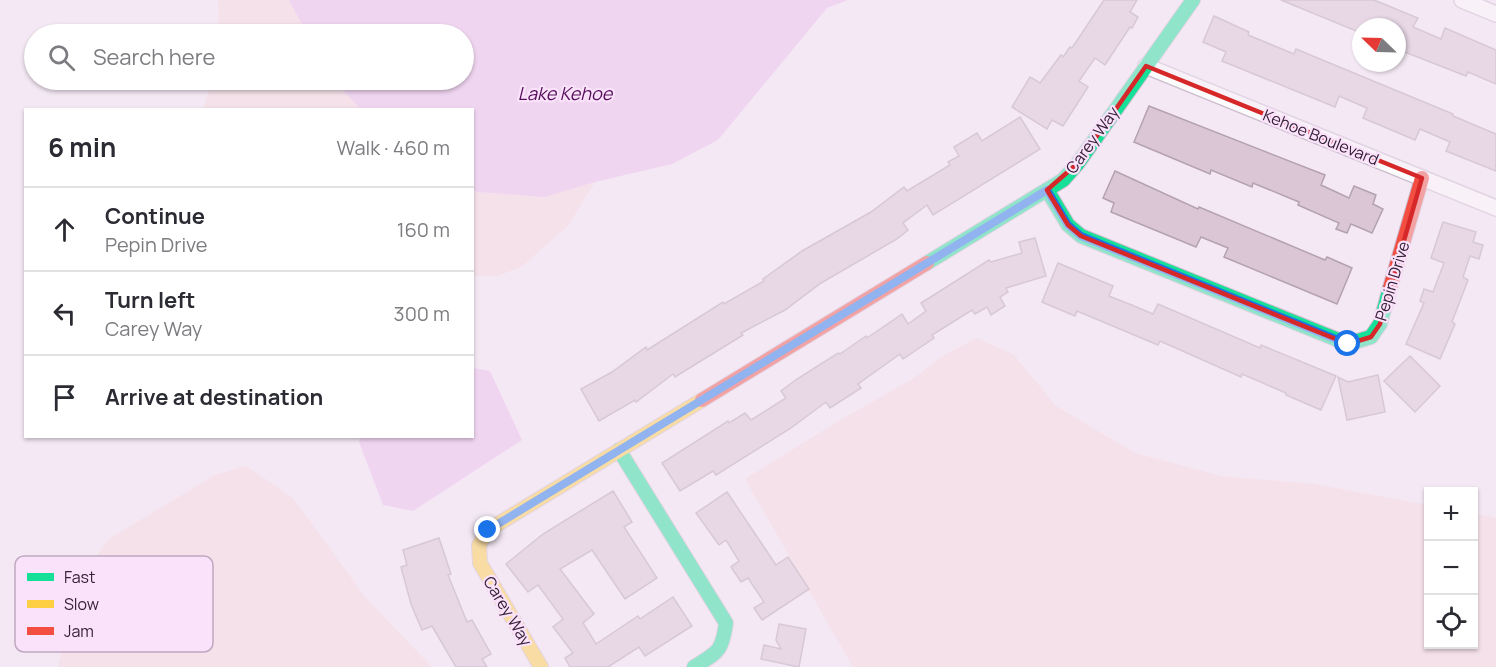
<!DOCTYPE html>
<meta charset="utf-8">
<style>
body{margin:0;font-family:Manrope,sans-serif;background:#f2f2f3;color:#2b2b33}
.controls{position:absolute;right:18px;bottom:18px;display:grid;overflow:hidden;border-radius:0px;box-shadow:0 2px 4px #0004}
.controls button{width:54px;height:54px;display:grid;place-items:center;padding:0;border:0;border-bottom:2px solid #e1e1e2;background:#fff;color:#2b2b33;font:30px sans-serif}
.compass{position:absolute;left:1352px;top:18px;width:54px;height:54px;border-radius:50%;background:#fff;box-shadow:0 2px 4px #0004;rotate:293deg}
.stop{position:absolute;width:18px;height:18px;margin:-14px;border:4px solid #1a73e8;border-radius:50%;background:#fff}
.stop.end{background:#1a73e8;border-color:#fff;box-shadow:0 2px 6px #0008}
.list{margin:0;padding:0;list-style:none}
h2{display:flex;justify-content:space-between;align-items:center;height:78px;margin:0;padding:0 24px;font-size:26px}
h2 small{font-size:20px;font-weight:400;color:#7c7c81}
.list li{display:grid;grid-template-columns:39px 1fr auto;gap:18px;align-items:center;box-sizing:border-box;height:84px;padding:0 24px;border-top:2px solid #e1e1e2}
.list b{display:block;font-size:22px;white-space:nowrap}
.list p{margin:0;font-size:20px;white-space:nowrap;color:#7c7c81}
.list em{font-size:20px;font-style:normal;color:#7c7c81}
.icon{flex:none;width:33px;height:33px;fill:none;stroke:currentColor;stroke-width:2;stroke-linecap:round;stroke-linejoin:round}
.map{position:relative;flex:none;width:1496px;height:667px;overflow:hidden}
.search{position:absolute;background:#fff;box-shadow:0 2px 4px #0004;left:24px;top:24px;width:450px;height:66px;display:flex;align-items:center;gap:15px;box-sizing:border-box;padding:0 21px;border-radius:33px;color:#7c7c81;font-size:22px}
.panel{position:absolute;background:#fff;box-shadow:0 2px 4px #0004;left:24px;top:108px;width:450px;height:330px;border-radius:0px}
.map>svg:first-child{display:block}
.green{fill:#f7d9dc}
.water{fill:#ecbfee}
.building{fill:#dac6d4;stroke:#b5a2af;stroke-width:1.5}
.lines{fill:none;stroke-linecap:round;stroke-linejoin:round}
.street-casing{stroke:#ccbdcd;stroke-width:18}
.fast-casing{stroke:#ccbdcd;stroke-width:16}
.slow-casing{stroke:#ccbdcd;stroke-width:16}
.jam-casing{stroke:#ccbdcd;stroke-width:16}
.street{stroke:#fdfcfd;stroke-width:15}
.fast{stroke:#16e098;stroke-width:14}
.slow{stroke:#ffcf43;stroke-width:14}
.jam{stroke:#f24e42;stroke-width:14}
.route{stroke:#1a73e8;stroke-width:8}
.marked{fill:none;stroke:#d62828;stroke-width:4.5;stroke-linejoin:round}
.labels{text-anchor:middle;stroke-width:4.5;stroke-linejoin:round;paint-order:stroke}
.street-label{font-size:16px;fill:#362137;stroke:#f9e2fa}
.water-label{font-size:18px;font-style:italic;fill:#550d5b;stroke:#f9e2fa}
.key{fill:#f9e2fa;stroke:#bea8c0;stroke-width:1.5}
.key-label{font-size:16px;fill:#362137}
</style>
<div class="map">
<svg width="1496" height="667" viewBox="0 0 1496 667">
<rect width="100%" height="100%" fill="#f4e8f4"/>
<g class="green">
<path d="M218 0H289L307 34H219Z"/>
<path d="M212 80H334L360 109 203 110Z"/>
<path d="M595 182 568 226 521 267 497 276H473L472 190 478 192 545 197Z"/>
<path d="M977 338 1014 355 1056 406 1135 453 1221 476 1314 484 1428 505V644H1474V513L1496 518V667H853L745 479 842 419 911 380 946 354Z"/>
<path d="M246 466 293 498 366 598 432 667H58L71 610 91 564 109 539 215 475Z"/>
</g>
<g class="water">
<path d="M289 0H848L827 8 718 140 672 164 595 182 545 197 478 192 473 190 472 110 360 109 334 80H464V34H307Z"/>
<path d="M473 368 490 371 522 440 413 511 383 505 359 442 360 437 472 436Z"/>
</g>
<g class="building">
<path d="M1104 0H1137L1130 12 1138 17 1132 28 1130 27 1105 65 1095 58 1079 81 1088 87 1063 126 1052 120 1047 129 1012 107 1030 77 1040 83 1061 55 1063 57 1070 47 1072 48Z"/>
<path d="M1281 0H1374L1418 18 1413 27 1441 39 1445 28 1496 50V84L1468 72 1466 76 1397 49V27H1361V33Z"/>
<path d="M1214 16 1249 32 1248 35 1294 54 1296 49 1453 114V116L1496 134V171L1446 151 1450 142 1420 129 1415 140 1363 118 1367 108 1339 96 1335 107 1222 61 1226 52 1203 42Z"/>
<path d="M1149 106 1325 175 1321 185 1349 198 1354 186 1376 195 1373 204 1383 209 1372 233 1351 224 1347 233 1336 229 1339 223 1298 205 1299 202 1253 183 1252 187 1211 170 1210 174 1134 142Z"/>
<path d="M1020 117 1040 149 933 215 927 205 903 223 908 230 897 239 821 283 785 310 741 333 743 335 675 377 673 374 636 402 635 400 599 421 581 389 612 372 646 347 647 350 723 302 724 304 764 281 763 279 802 251 871 212 904 187 907 191 950 165 948 162 959 156 954 147 977 133 982 141Z"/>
<path d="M1115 171 1198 209 1199 207 1325 260 1327 257 1352 268 1337 304 1224 257 1228 248 1201 237 1196 247 1111 212 1114 203 1103 198Z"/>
<path d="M1443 222 1476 232 1473 242 1483 245 1479 259 1470 256 1463 277 1468 280 1452 322 1455 324 1440 359 1406 344 1424 303 1420 301 1424 289 1433 292 1444 263 1431 258Z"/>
<path d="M1035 238 1046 276 1006 288 1008 292 1000 297 1005 306 991 315 987 307 975 314 972 310 932 335 934 338 903 359 900 354 858 384 861 388 830 408 826 402 791 428 716 475 713 471 680 491 662 463 728 421 729 423 745 413 751 420 786 398 781 391 797 379 838 353 840 354 866 336 867 338 902 314 908 324 926 311 921 303 989 260 991 262 1022 253 1019 242Z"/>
<path d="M1058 263 1113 286 1109 296 1134 306 1153 314 1158 304 1260 348 1261 345 1336 376 1321 410 1286 395V393L1242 374 1241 377 1160 341 1158 345 1077 311 1075 316 1042 302Z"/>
<path d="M1410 356 1440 386 1415 412 1384 381Z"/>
<path d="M1378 375 1385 412 1347 420 1338 377 1348 382Z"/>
<path d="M613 491 632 522 624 527 657 578 625 599 592 550 560 569 594 614 583 623 596 644 638 616 640 619 673 597 692 626 645 656 639 647 608 667H570L565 658 573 653 553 627 563 619 538 585 528 592 506 564 543 534Z"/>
<path d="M727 492 776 565 788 557 809 589 762 620 754 608 764 602 748 578 741 582 731 567 739 561 726 540 719 545 696 513Z"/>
<path d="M439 538 451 574 448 575 467 622 472 620 491 654 482 659 487 667H456L432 626 422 630 411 604 401 567 407 565 403 550Z"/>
<path d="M779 624 806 629 799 667 761 659 764 645 781 649 776 640Z"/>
</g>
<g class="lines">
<defs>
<g id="street">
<path d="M1462 0 1496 14"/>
<path d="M1146 66 1496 208"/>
</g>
<g id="fast">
<path d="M1047 190 1068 225 1081 236 1348 344 1371 337 1380 324 1390 288"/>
<path d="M927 263 1063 180 1078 163 1193 0"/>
<path d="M619 450 726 623C722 652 718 652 694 667"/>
</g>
<path id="slow" d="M541 667 480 563 479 545 488 530 702 400"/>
<g id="jam">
<path d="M1390 288 1422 178"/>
<path d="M702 400 927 263"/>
</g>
</defs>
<use href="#street" class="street-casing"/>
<use href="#fast" class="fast-casing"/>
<use href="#slow" class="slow-casing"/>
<use href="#jam" class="jam-casing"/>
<use href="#street" class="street"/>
<use href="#fast" class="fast"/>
<use href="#slow" class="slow"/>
<use href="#jam" class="jam"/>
</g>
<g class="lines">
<path class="route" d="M488 530 1047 190 1068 225 1081 236 1348 344"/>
</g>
<path d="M0 0H1496V667H0ZM1146 66 1422 178 1380 324 1371 337 1348 344 1081 236 1068 225 1047 190 1078 163Z" fill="#f4e8f4" fill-opacity=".55" fill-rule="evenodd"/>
<path class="marked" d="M1146 66 1422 178 1380 324 1371 337 1348 344 1081 236 1068 225 1047 190 1078 163Z"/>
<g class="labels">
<g class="street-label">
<text transform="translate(1321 137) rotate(22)" y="6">Kehoe Boulevard</text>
<text transform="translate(1092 140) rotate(-54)" y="6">Carey Way</text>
<text transform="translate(1392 281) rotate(-73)" y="6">Pepin Drive</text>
<text transform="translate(508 611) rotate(59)" y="6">Carey Way</text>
</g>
<g class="water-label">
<text x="565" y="100">Lake Kehoe</text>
</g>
</g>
<rect x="15" y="556" width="198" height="96" rx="9" class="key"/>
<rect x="27" y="573" width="27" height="8" fill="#16e098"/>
<rect x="27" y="600" width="27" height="8" fill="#ffcf43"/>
<rect x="27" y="627" width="27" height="8" fill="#f24e42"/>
<g class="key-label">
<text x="64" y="583">Fast</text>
<text x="64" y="610">Slow</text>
<text x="64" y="637">Jam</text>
</g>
</svg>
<div class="controls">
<button>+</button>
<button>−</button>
<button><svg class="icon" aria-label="locate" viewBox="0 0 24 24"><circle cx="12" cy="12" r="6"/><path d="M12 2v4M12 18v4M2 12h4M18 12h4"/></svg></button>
</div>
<svg class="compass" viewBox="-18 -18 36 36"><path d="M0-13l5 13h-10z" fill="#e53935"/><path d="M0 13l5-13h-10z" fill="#7c7c81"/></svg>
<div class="stop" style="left:1348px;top:344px"></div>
<div class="stop end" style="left:488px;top:530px"></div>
<div class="search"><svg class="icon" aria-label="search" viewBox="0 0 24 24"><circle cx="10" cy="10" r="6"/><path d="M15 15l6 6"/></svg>Search here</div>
<section class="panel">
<h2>6 min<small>Walk · 460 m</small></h2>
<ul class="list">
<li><svg class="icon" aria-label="ahead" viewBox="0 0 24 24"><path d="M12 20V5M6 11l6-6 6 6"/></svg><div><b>Continue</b><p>Pepin Drive</p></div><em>160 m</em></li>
<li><svg class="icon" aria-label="left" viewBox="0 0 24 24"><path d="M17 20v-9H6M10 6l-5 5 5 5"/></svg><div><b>Turn left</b><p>Carey Way</p></div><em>300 m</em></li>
<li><svg class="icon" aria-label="arrive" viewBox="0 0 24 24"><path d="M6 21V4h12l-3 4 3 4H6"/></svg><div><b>Arrive at destination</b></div></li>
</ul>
</section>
</div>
